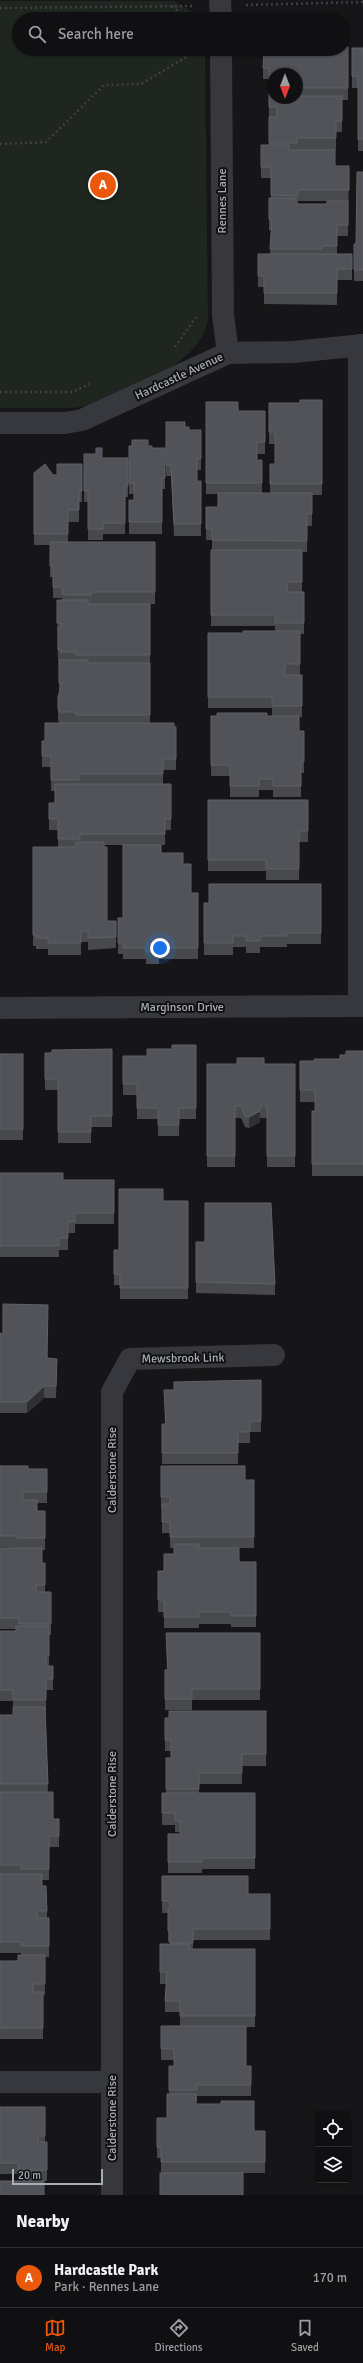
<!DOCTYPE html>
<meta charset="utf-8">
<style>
body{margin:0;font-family:Signika,sans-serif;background:#1e1e20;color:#f1f3f6}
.controls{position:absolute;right:12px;bottom:12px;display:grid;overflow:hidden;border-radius:4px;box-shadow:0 1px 3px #0004}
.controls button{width:36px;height:36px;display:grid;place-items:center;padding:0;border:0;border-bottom:1px solid #303032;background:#101012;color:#f1f3f6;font:20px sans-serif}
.compass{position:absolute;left:267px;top:68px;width:36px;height:36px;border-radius:50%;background:#101012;box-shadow:0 1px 3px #0004;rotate:180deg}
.scale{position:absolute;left:12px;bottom:10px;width:91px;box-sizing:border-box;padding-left:4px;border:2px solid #a8adb8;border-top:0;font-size:11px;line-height:14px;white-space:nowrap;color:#a8adb8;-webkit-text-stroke:3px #111113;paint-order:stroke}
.you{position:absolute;left:160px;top:948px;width:14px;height:14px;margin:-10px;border:3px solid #fff;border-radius:50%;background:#1a73e8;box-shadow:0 0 0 6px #1a73e833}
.badge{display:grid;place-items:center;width:26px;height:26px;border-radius:50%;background:#ea580c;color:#fff;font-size:13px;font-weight:700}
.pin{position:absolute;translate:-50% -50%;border:2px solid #fff;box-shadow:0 1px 4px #0006}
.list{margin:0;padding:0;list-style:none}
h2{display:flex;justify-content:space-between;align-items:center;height:52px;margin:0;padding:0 16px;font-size:17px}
h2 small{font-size:13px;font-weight:400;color:#9c9d9f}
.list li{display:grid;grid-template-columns:26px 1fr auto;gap:12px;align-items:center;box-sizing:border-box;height:60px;padding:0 16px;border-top:1px solid #303032}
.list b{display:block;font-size:15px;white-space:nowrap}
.list p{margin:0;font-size:13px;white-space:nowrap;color:#9c9d9f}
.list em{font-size:13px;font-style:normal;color:#9c9d9f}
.icon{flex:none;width:22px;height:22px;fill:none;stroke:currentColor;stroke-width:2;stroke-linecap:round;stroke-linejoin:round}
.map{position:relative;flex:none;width:363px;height:2195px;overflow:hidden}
.search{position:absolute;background:#101012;box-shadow:0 1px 3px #0004;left:12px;right:12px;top:12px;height:44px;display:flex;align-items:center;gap:10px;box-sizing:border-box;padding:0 14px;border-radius:22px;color:#9c9d9f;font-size:15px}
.sheet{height:112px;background:#101012}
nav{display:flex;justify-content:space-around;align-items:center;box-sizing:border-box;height:56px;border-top:1px solid #303032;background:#101012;font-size:11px;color:#9c9d9f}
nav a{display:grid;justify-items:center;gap:2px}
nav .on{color:#ea580c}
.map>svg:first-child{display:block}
.green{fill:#1e261f}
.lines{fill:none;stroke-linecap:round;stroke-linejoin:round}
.path{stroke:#3d3f44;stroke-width:2.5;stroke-dasharray:2 3;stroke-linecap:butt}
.minor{stroke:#37383d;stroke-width:22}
.wall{fill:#47494d;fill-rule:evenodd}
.shaded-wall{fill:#2f3033}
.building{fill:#525359;stroke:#5f6168}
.labels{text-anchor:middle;stroke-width:4;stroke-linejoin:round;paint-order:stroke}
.street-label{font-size:12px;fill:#a8adb8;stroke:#111113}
</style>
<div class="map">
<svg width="363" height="2195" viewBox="0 0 363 2195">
<rect width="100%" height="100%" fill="#161618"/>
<path class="green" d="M0 1H174L192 12 197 19H19V49H205L208 321C206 326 205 333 201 338 179 374 124 389 87 406L73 408H0Z"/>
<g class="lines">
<g class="path">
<path d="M246 5 363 2"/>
<path d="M172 6 187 19"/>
<path d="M0 8 193 6"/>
<path d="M0 144 46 142 104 85 141 84 193 53"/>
<path d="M175 347 196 317"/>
<path d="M0 392H72L90 384"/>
</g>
<g class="minor">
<path d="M220 0 221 19"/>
<path d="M221 49 223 315 228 353"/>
<path d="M359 345V1006"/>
<path d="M0 423H65L82 420 228 353 294 352 363 345"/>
<path d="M0 1008 363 1006"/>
<path d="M0 2082H112"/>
<path d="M112 2195V1392L130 1359 274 1355"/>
</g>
</g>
<g class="wall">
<path d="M348 47V100H342V132H336V150H297L335 166H349L348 236H337V254H352V280H337V305L264 304V287H258V254H270L271 230H269V198H271V178H261V145H269V79H263V68ZM273 74H297V98H273ZM298 201H327V204H298Z"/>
<path d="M352 48H363V151H358V88H352Z"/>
<path d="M363 172V281H354V244H356Z"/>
<path d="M322 400V495H312V526H307V552H302V592H304V634H300V675H302V717H299V731H304V773H301V797H273V790H259V797H230V776H211V716H272V708H208V633H243L275 631V626H211V550H212V540H206V507H218V494H206V402L238 411H265V454H257V460H262V493H270V464H275V444H269V403H300Z"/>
<path d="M166 422 185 427 189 430H201V470H197V481H201V536H174L171 476H166Z"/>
<path d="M129 446 152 448H165V489H162V534H129V500H134V494H129Z"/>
<path d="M84 454 102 458H128V497H125V534H103V540H88V502H84Z"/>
<path d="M82 464V502H79V522H68V542H155V604H150V723L176 727V770H163V784H171V830H165V845H161V853L183 864 191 893H198V959H159V964H146V959H123V954H118V918H123V845H104L107 921H116V948L88 950V942H81V955H48V949H36V946H33V847H58V830H49V803H55V791H51V767H42V741H45L59 723 58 720V697L59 693V661H58L57 600H62V598H53V577H50V545H34V473L57 475Z"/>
<path d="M208 800H308V842H299V880H266V871H208Z"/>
<path d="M321 884V944H287V947H260V953H246V947H233V955H204V903H209Z"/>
<path d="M196 1045V1119H179V1136H158V1119H137V1095H123V1056H147L172 1049Z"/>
<path d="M112 1049V1127H91V1143H58V1090H45V1053Z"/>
<path d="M363 1051V1176H312V1111H315V1102H300V1061H314L340 1059 346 1055Z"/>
<rect x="0" y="1054" width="23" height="86"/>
<path d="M207 1064H295V1167H267V1118H260V1122L249 1128 245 1127 241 1118H235V1167H207Z"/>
<path d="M0 1173 63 1180H114V1224H75V1233H68V1250H59V1257H0Z"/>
<path d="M163 1201H188V1299H120V1285H114V1250H119Z"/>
<path d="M196 1242H205L275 1284V1295L196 1293Z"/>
<path d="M0 1333 47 1358 57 1370 56 1398H44L27 1413H0Z"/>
<path d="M261 1380V1432H250V1443H238V1464H162V1424H165L164 1390H174Z"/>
<path d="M0 1466 28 1469H47V1503H37V1511H45V1550H42V1563H45V1592H51V1635H49V1666H53V1690H46V1711H45L48 1792 53 1819H59V1847H49V1880H42V1886L47 1911V1918H49V1957H45V1995H43V2039H0V1961H18L21 1955V1953H0V1715H13V1701H0V1631H16V1629H0V1548H17L0 1547Z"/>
<path d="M161 1466 245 1480H254V1548H239V1562H256V1627H231V1624H199V1628H164V1612H158V1571H164L174 1554V1548H170V1533H162V1508H161Z"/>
<path d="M166 1633H260V1700H192V1710H165V1670H167Z"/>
<path d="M266 1711V1766H242V1784H199V1793H255V1869H202V1873H168V1834H180V1832H175V1825H162V1793H166V1758H171V1751H165V1718Z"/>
<path d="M162 1876 248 1894H270V1940H193V1949H255V2027H246V2066H251V2096H197V2101H196V2104L254 2131H265V2173H161V2158H157V2118H167L169 2094V2066H174V2060H161V2026H180V2012H165V2001L166 1984H160V1944H170V1942H168V1913H162Z"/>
<path d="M0 2107H45V2142H47V2181H18V2174H0Z"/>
</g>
<g class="shaded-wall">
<path d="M260 1111V1122L249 1128V1117Z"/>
<path d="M44 1386V1398L27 1413V1402Z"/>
</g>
<g class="building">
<path d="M344 47H348V88H297V74H273V88H269V68H263L264 49H344Z"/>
<path d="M352 48H363V139H358V76H352Z"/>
<path d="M269 93H273V98H297V93H300V96H342V121H336V138H297V143H269V117H277V107H269Z"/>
<path d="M261 145H289V150H335V166H349V190H298V196L271 195V167H261Z"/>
<path d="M357 172H363V270H354V244H356Z"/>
<path d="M269 198H296V204H327V201H348V225H337V246H322V249H270L272 219H269Z"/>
<path d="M258 254H352V269H337V293H264V276H258Z"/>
<path d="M300 400H322V484H270V464H275V432H269V403H300Z"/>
<path d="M206 402H238V411H265V442H257V460H262V483H206Z"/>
<path d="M166 422H185V427H189V430H201V459H197V481H201V524H174L171 465H166Z"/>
<path d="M132 440H148V446H152V448H165V478H162V522H129V500H134V483H129V446H132Z"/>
<path d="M96 448H102V458H128V486H125V523H103V529H88V491H84V454H96Z"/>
<path d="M45 464 53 475H57V464H82V491H79V510H68V534H34V473Z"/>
<path d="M218 493H312V514H307V541L212 540V529H206V507H218Z"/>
<path d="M50 542H155V592H91V595H67L62 594V587H53V566H50Z"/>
<path d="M211 550H302V582H287V592H304V623H275V615H211Z"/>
<path d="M57 600H88V604H150V655H76V652H61V650H58V627H61V623H57Z"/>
<path d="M243 631H300V664H285V675H302V706H272V697H208V633H243Z"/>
<path d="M59 660H88V663H150V715H76V712H59L58 709V697L62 683H59Z"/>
<path d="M217 713H267V716H299V731H304V762H301V786H273V779H259V786H230V765H211V716H217Z"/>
<path d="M45 723H174V727H176V759H163V774H79V780H51V756H42V741H45Z"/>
<path d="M55 784H171V819H165V834H80V839H58V819H49V803H55Z"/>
<path d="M208 800H308V831H299V869H266V860H208Z"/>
<path d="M76 842H104V847H107V921H116V937L88 938V931H81V943H48V938H36V935H33V847H76Z"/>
<path d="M123 845H161V853H183V864H191V893H198V948H159V952H146V948H123V943H118V918H123Z"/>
<path d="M209 884H321V933H287V936H260V941H246V936H233V943H204V903H209Z"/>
<path d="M172 1045H196V1108H179V1125H158V1108H137V1084H123V1056H147V1049H172Z"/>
<path d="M112 1049V1116H91V1132H58V1079H45V1053H52V1050Z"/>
<path d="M346 1051H363V1164H312V1111H315V1090H300V1061H314V1059H340V1055H346Z"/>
<rect x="0" y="1054" width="23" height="75"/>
<path d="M237 1058H264V1064H295V1156H267V1106H260V1111L249 1117 245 1116 241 1106H235V1156H207V1064H237Z"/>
<path d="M0 1173H63V1180H114V1213H75V1222H68V1238H59V1246H0Z"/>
<path d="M119 1189H163V1201H188V1288H120V1274H114V1250H119Z"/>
<path d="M205 1203H271L275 1284 196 1282V1242H205Z"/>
<path d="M3 1304 48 1305 47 1358 57 1359 56 1386H44L27 1402H0V1333L3 1334Z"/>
<path d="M261 1380V1421H250V1432H238V1453H162V1424H166L164 1390H174V1382Z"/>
<path d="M0 1466H28V1469H47V1492H23V1500H37V1511H45V1538H17V1536H0Z"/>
<path d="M161 1466H245V1480H254V1537H170V1522H162V1504H170V1497H161Z"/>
<path d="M174 1544H199V1548H239V1562H256V1616H231V1612H199V1617H164V1600H158V1571H164V1554H174Z"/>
<path d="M0 1548H42V1563H45V1585H36V1592H51V1624H19V1618H0Z"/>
<path d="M16 1626H49V1656H46V1666H53V1679H46V1700H13V1690H0V1631H16Z"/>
<path d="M166 1633H260V1689H192V1699H165V1670H168Z"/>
<path d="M13 1707H45L48 1784H0V1715H13Z"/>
<path d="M169 1711H266V1754H242V1773H199V1789H166V1758H171V1740H165V1718H169Z"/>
<path d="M0 1792H53V1819H59V1836H49V1869H21V1865H0Z"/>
<path d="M162 1793H255V1858H202V1862H168V1834H180V1821H175V1813H162Z"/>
<path d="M0 1874H42V1886H46L47 1911H37V1918H49V1946H21V1942H0Z"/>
<path d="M162 1876H248V1894H270V1929H193V1943H170V1931H168V1908H170V1901H162Z"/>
<path d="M160 1944H189V1949H255V2016H180V2001H165L167 1972H160Z"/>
<path d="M18 1955H45V1984H33V1992H43V2028H0V1961H18Z"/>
<path d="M161 2026H246V2066H251V2085H197V2090H169V2066H174V2049H161Z"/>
<path d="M167 2094H196V2104H221V2101H254V2131H265V2162H161V2147H157V2118H167Z"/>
<path d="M0 2107H45V2136H38V2142H47V2170H18V2163H0Z"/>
<rect x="160" y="2173" width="83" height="22"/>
<rect x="0" y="2181" width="44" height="14"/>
</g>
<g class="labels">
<g class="street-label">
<text transform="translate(222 201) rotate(-90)" y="4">Rennes Lane</text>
<text transform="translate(179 376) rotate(-25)" y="4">Hardcastle Avenue</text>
<text x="182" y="1011">Marginson Drive</text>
<text transform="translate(183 1358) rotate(-1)" y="4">Mewsbrook Link</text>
<text transform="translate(112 1470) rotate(-90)" y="4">Calderstone Rise</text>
<text transform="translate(112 1794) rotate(-90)" y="4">Calderstone Rise</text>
<text transform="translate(112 2118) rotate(-90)" y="4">Calderstone Rise</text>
</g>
</g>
</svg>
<div class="controls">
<button><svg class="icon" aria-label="locate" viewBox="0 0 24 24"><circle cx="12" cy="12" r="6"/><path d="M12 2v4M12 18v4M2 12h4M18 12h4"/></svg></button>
<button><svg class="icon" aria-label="layers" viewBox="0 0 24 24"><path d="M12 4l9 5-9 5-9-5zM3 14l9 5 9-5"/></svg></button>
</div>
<svg class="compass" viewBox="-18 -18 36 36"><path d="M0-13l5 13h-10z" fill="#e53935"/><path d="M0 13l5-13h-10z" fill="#9c9d9f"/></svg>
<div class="scale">20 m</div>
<div class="you"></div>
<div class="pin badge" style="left:103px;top:185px">A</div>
<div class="search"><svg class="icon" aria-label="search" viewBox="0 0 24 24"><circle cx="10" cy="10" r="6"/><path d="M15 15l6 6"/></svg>Search here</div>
</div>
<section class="sheet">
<h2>Nearby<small></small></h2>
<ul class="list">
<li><span class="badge">A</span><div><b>Hardcastle Park</b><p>Park · Rennes Lane</p></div><em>170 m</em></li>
</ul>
</section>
<nav>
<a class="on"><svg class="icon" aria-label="map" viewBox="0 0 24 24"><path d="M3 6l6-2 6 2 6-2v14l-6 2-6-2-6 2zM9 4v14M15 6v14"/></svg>Map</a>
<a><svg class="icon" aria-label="directions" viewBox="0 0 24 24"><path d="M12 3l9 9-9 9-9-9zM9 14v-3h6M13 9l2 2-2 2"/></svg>Directions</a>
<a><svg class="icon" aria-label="saved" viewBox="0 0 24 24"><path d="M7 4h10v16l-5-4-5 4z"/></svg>Saved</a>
</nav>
